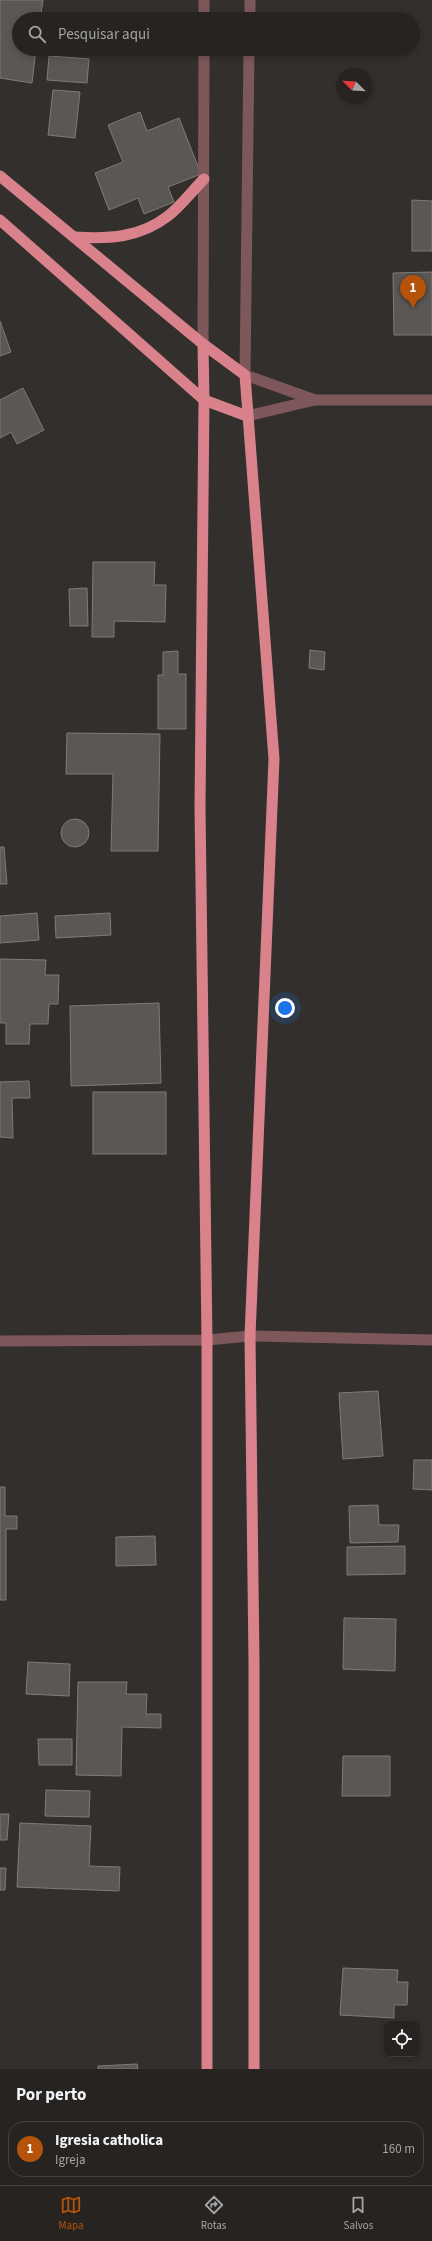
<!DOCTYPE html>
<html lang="pt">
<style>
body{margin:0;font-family:"Source Sans 3",sans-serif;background:#2e2b2a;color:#f1f3f6}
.controls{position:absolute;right:12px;bottom:12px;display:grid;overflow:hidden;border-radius:8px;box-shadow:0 2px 6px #0003}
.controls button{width:36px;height:36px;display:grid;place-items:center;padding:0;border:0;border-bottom:1px solid #42403f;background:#262321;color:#f1f3f6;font:20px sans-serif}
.compass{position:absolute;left:336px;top:68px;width:36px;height:36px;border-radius:50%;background:#262321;box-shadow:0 2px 6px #0003;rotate:294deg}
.you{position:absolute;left:285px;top:1008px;width:14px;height:14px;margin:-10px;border:3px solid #fff;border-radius:50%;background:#1a73e8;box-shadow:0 0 0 6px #1a73e833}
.badge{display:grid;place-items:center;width:26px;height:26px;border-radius:50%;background:#b45309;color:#fff;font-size:13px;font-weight:700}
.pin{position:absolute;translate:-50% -33px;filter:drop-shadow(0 1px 2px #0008)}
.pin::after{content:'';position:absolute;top:21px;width:14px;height:12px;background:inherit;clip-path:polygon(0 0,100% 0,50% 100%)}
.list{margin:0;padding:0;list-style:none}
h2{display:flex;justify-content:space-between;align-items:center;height:52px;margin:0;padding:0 16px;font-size:17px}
h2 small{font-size:13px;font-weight:400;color:#a4a4a5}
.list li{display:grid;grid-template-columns:26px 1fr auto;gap:12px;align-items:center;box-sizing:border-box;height:56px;margin:0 8px 8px;padding:0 8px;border:1px solid #42403f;border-radius:16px}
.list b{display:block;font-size:15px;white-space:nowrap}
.list p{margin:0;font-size:13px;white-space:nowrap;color:#a4a4a5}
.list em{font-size:13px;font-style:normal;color:#a4a4a5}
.icon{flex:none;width:22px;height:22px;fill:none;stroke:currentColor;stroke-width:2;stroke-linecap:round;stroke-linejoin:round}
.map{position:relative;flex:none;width:432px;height:2069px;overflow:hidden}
.search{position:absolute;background:#262321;box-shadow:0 2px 6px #0003;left:12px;right:12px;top:12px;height:44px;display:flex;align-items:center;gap:10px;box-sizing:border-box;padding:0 14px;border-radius:22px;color:#a4a4a5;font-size:15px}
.sheet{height:116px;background:#262321}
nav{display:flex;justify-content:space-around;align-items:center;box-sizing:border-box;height:56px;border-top:1px solid #42403f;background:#262321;font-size:11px;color:#a4a4a5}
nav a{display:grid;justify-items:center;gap:2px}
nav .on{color:#b45309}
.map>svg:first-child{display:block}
.building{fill:#5b5754;stroke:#7f7b78}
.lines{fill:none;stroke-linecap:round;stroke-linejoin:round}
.minor{stroke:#7e575b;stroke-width:11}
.tertiary{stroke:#7e575b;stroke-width:11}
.trunk{stroke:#da828c;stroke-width:11}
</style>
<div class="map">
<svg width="432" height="2069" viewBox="0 0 432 2069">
<rect width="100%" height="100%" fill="#322f2c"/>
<g class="building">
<path d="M0 0H43L40 19H19V49H36L32 83 0 78Z"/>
<path d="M49 56 89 59 87 83 47 80Z"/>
<path d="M53 90 80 92 75 138 48 135Z"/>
<path d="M140 112 147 131 179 118 201 174 168 187 174 202 144 214 138 198 109 210 95 173 123 162 108 125Z"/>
<path d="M412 200 432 201V251H412Z"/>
<path d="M432 272V335H394L393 273Z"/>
<path d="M0 321 11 352 0 356Z"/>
<path d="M23 388 44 430 17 444 11 432 0 438V400Z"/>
<path d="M93 562H155L154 585H166L165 622 114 621V637H92Z"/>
<path d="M87 588 88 626H70L69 589Z"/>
<path d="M310 650 325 652 324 670 309 668Z"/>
<path d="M178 651V674H186V729H158V675H163V652Z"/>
<path d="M67 733 160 734 158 851H111L113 774H66Z"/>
<circle cx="75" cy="833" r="14"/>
<path d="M0 847H4L7 884H0Z"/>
<path d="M37 913 39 940 0 943V916Z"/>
<path d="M110 913 111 935 56 938 55 916Z"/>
<path d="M0 959 46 960 45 975H59L58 1004H49L48 1024H30L29 1044H6V1023H0Z"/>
<path d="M159 1003 161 1083 71 1086 70 1006Z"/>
<path d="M29 1081 30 1098H12L13 1138 0 1137V1082Z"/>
<rect x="93" y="1092" width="73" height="62"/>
<path d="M378 1391 383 1456 343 1459 339 1393Z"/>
<path d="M414 1460H432V1490L413 1489Z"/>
<path d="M0 1487H5V1516H17V1529H6V1600H0Z"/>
<path d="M378 1505 379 1525H399L398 1542 350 1543 349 1506Z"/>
<path d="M155 1536 156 1565 116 1566V1537Z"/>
<path d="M405 1546V1574L347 1575V1547Z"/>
<path d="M344 1618 396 1619 395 1671 343 1669Z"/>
<path d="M28 1662 70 1664 69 1696 26 1694Z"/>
<path d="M78 1682H127L126 1694H147L146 1714H161V1728L122 1727 121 1776 76 1775Z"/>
<path d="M38 1739H72V1765H39Z"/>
<path d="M343 1756H390V1796H342Z"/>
<path d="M46 1790 90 1791 89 1817 45 1816Z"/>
<path d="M0 1814H9L7 1840H0Z"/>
<path d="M20 1823 91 1826 89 1866 120 1867 119 1891 17 1887Z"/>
<path d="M0 1868H6L5 1890H0Z"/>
<path d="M343 1968 398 1970 397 1982H408L407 2005H394V2018L340 2015Z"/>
<path d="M137 2064 138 2069H98V2066Z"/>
</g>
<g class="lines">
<path class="minor" d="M0 1341 207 1340 250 1336 432 1340"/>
<g class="tertiary">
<path d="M204 19V0"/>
<path d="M250 19V0"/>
<path d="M249 49 245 375 315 400"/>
<path d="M203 344 204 49"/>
<path d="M247 416 315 400H432"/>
</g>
<g class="trunk">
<path d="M0 176 203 344 245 375 274 759 250 1336 254 1662V2069"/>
<path d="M0 220 204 400 247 416"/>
<path d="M75 237C108 239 140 238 168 216 181 206 192 191 204 179"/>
<path d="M203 344 204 400 200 807 207 1340V2069"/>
</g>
</g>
</svg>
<div class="controls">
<button><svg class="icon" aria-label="locate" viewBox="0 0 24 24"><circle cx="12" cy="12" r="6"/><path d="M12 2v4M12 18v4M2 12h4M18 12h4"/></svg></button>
</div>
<svg class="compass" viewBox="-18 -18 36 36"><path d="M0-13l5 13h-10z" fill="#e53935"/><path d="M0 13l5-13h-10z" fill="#a4a4a5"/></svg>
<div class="you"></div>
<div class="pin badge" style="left:413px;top:308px">1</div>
<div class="search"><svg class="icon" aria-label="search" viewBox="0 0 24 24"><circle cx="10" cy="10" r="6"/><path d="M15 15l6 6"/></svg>Pesquisar aqui</div>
</div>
<section class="sheet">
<h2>Por perto<small></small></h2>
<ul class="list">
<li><span class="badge">1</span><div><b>Igresia catholica</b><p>Igreja</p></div><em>160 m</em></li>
</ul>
</section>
<nav>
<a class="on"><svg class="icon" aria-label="map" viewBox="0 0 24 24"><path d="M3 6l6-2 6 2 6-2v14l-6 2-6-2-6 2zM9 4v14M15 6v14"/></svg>Mapa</a>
<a><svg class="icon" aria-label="directions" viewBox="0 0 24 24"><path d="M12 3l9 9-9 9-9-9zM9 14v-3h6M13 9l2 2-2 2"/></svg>Rotas</a>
<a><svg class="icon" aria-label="saved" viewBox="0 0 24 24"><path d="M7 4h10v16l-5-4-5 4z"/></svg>Salvos</a>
</nav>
